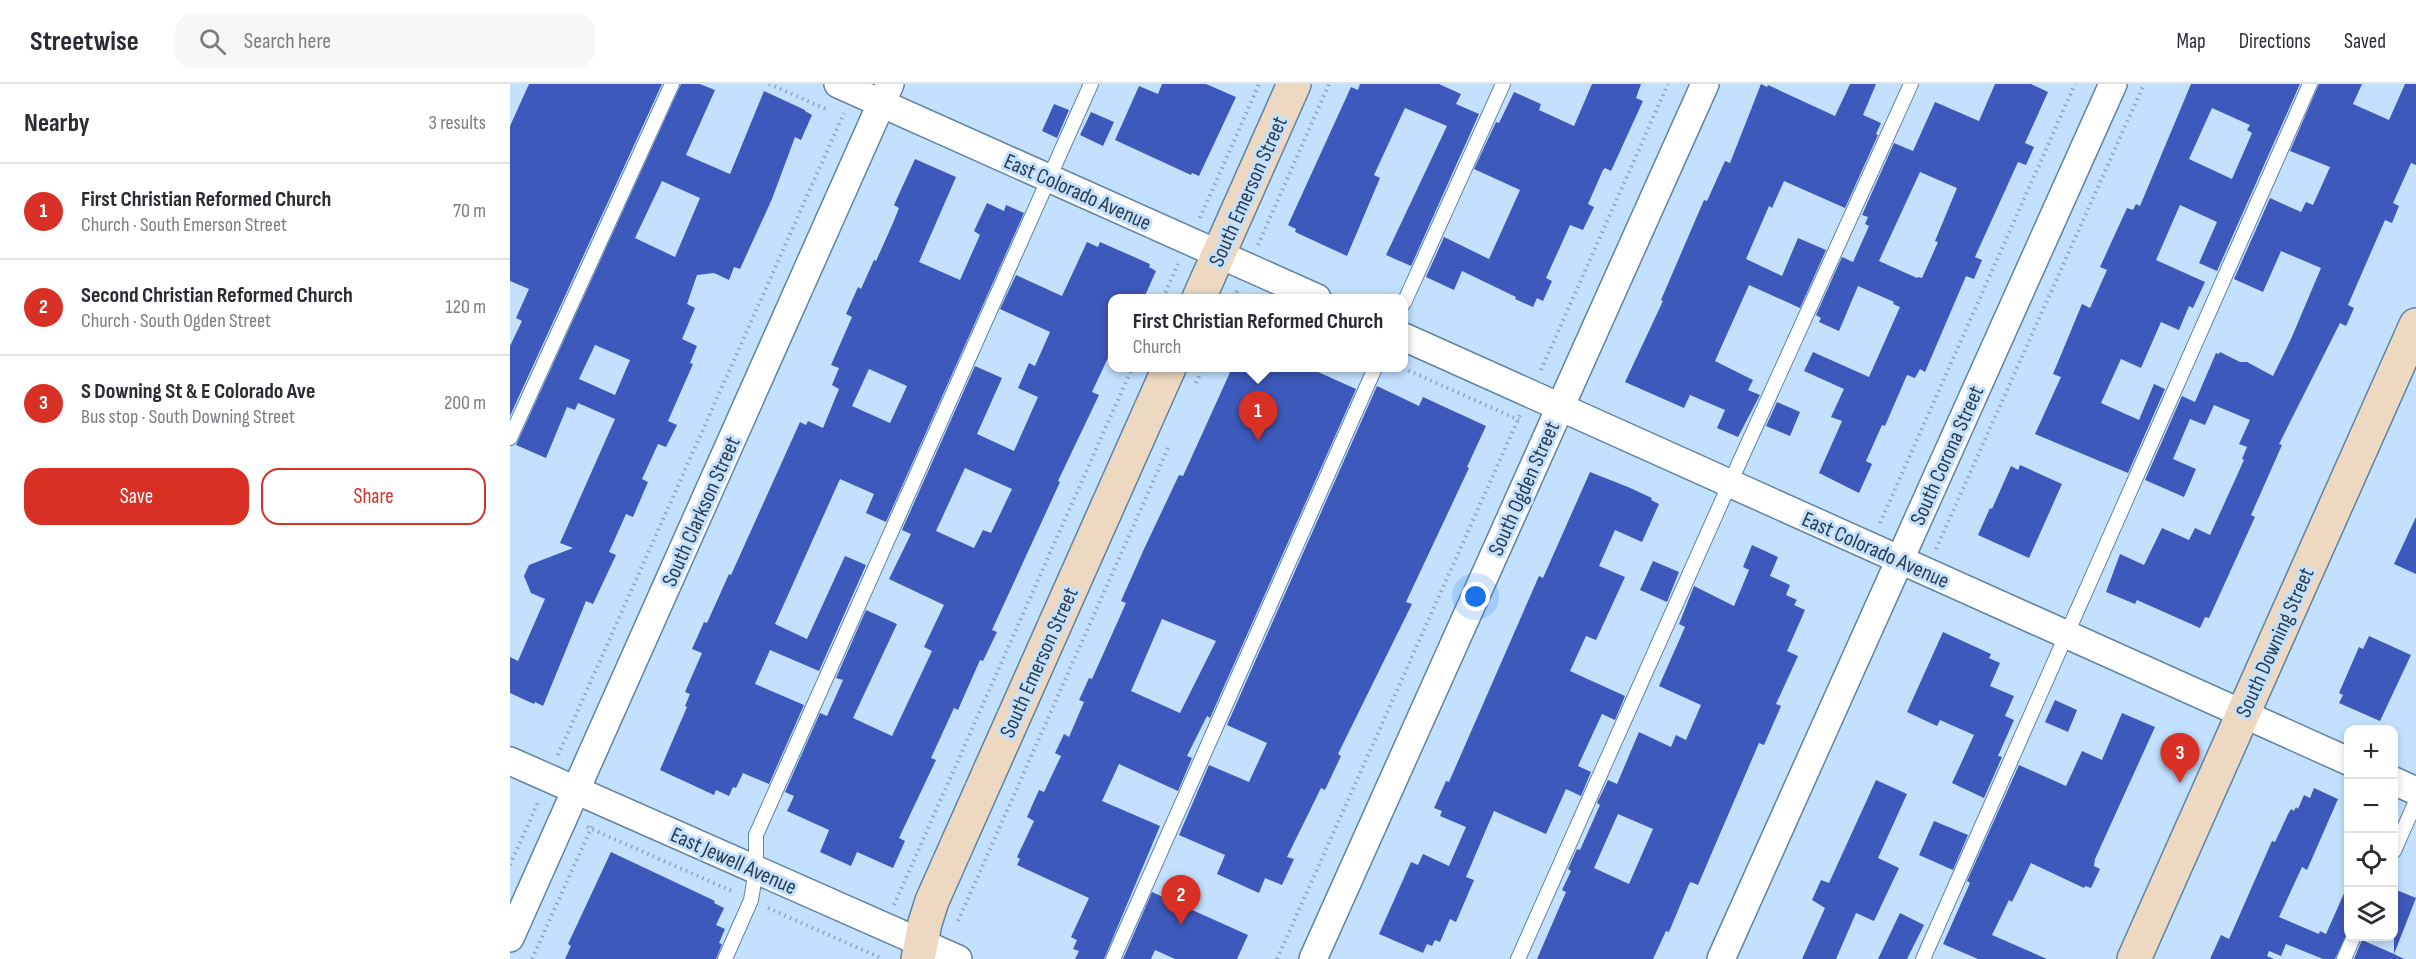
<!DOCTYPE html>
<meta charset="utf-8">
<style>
body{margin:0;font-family:"Sofia Sans Condensed",sans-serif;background:#f7f7f7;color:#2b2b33}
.controls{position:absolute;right:18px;bottom:18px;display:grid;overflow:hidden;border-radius:12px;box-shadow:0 3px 9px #0003}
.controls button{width:54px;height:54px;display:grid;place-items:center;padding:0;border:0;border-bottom:2px solid #e1e1e2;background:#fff;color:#2b2b33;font:30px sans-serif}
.you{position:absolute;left:966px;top:513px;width:21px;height:21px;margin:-15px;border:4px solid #fff;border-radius:50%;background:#1a73e8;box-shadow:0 0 0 9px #1a73e833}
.badge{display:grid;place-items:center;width:39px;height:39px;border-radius:50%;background:#d93025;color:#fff;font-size:20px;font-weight:700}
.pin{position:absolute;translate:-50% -50px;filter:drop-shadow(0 2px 3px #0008)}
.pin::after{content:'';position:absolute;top:32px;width:21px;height:18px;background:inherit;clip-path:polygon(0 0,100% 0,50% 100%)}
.popup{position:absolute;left:598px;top:210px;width:300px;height:78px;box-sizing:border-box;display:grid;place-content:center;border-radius:12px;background:#fff;filter:drop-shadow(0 2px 4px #0005);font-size:20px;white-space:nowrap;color:#7c7c81}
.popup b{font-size:22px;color:#2b2b33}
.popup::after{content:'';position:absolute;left:50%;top:100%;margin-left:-12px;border:12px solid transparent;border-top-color:#fff}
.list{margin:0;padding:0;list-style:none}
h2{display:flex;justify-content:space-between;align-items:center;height:78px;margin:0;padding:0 24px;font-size:26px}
h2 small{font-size:20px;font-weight:400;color:#7c7c81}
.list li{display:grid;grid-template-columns:39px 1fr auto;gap:18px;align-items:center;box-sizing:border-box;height:96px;padding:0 24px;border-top:2px solid #e1e1e2}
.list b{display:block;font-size:22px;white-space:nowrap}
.list p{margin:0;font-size:20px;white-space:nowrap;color:#7c7c81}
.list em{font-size:20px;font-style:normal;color:#7c7c81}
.actions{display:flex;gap:12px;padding:18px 24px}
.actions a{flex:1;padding:14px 0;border:2px solid #d93025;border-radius:18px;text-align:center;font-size:21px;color:#d93025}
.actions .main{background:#d93025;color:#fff}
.icon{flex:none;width:33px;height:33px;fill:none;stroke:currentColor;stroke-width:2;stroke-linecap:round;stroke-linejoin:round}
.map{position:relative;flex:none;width:1906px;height:875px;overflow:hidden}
header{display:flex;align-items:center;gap:36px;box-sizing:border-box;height:84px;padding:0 30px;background:#fff;border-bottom:2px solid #e1e1e2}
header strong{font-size:28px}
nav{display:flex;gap:33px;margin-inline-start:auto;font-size:21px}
.search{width:420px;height:54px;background:#f7f7f7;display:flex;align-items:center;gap:15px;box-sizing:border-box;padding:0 21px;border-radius:18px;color:#7c7c81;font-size:22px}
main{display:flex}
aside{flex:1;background:#fff}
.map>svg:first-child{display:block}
.building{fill:#3d59bb;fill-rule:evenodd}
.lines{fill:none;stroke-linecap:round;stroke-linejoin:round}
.lane-casing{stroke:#6083a4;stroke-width:16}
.street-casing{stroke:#6083a4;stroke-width:30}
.secondary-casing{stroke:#6083a4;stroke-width:36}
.path{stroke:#8ca4bc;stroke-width:4;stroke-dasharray:1.5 4.5;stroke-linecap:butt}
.lane{stroke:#fff;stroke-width:14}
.street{stroke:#fff;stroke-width:27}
.secondary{stroke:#edd9c1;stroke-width:33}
.labels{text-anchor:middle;stroke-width:6;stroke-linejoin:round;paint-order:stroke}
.street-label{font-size:22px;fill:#2d3c4b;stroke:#c3e1ff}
</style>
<header>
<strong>Streetwise</strong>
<div class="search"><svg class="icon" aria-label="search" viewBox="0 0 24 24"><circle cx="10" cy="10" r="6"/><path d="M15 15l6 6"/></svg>Search here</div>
<nav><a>Map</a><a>Directions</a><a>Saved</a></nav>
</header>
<main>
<aside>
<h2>Nearby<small>3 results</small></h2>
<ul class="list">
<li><span class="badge">1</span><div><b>First Christian Reformed Church</b><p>Church · South Emerson Street</p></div><em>70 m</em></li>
<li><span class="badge">2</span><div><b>Second Christian Reformed Church</b><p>Church · South Ogden Street</p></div><em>120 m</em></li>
<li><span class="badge">3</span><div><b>S Downing St &amp; E Colorado Ave</b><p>Bus stop · South Downing Street</p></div><em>200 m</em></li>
</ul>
<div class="actions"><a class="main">Save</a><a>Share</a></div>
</aside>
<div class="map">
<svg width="1906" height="875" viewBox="0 0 1906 875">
<rect width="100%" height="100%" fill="#c3e1ff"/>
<g class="building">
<path d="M19 0H152L0 332V262L12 237 6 234 19 205 0 197V42Z"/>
<path d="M171 0H190L205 6 176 71 220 90 254 7 295 26V27L302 31 291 56 285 53 262 115 230 185 224 183 219 196 204 189 187 191 177 220 185 224 172 255 187 262 180 279 183 280 158 337 167 341 156 363 148 360 132 395 138 398 123 433 116 430 99 468 106 471 83 520 76 517 33 622 25 618 24 620 0 609V573L8 577 35 515 21 509 14 492 19 481 63 464 50 459 105 335 68 319 65 326 57 323 36 374 6 361ZM152 97 190 114 165 173 125 154ZM85 261 120 276 105 311 69 295Z"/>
<path d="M652 0H696L726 13 689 92 682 89 681 91 605 56 629 2 648 10Z"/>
<path d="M850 0H929L951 10 946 20 969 30 901 182 876 171 937 42 895 24 864 91 870 94 837 172 785 148 786 145 778 141 841 3 848 6Z"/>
<path d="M1082 0H1131L1126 14 1133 17 1101 87 1095 84 1093 86 1078 120 1084 123 1073 146 1060 141 1036 194 1042 197 1033 217 1027 214 1023 223 1005 215 1006 213 952 187 944 206 916 193 934 153 979 175 1010 106 964 85 986 38 989 39 1004 8 1031 20 1029 26 1064 42Z"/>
<path d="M1251 0 1257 3 1258 1 1325 32 1340 0H1366L1353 31 1371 39 1366 50 1368 51 1335 124 1274 97 1262 124 1259 122 1236 175 1272 192 1288 154 1316 166 1290 224 1239 201 1205 277 1243 296 1238 306 1250 311 1228 353 1207 344 1215 326 1180 311 1174 324 1115 298 1153 217 1151 216 1194 116 1197 117 1215 77 1220 79Z"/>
<path d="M1485 0H1521L1538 8 1515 59 1524 63 1516 81 1508 78 1465 173 1472 176 1464 195 1456 192 1415 288 1410 285 1405 294 1397 291 1375 342 1372 341 1356 377 1362 380 1349 409 1309 389 1332 337 1321 333 1334 305 1294 287 1303 268 1359 293 1390 223 1383 220 1384 218 1348 202 1329 247 1309 238 1311 234 1306 231 1332 173 1343 178 1359 142 1355 140 1358 133 1352 131 1384 59 1403 67 1425 18 1469 37ZM1410 88 1447 104 1425 157 1428 158 1412 194 1408 193 1407 194 1369 177Z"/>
<path d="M1681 0H1790L1707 187 1689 179 1707 138 1670 121 1646 176 1695 198 1683 224 1679 222 1669 246 1651 238 1631 284 1611 275 1591 319 1629 336 1644 300 1655 305 1618 389 1525 350 1551 293 1543 290 1572 220 1580 224 1597 186 1590 183 1617 124 1623 126 1626 120 1630 122ZM1702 24 1740 41 1737 46 1742 49 1722 95 1679 75Z"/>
<path d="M1809 0H1852L1843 20 1879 36 1895 0H1906V81L1901 79 1883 119 1889 122 1882 139 1875 136 1838 221 1844 224 1836 242 1830 239 1769 360 1772 361 1741 431 1745 433 1699 534 1695 533 1690 544 1627 516 1625 520 1596 508 1610 470 1634 481 1652 444 1679 456 1685 444 1700 451 1734 376 1732 375 1737 363 1729 360 1740 336 1704 321 1695 341 1680 335 1663 375 1686 385 1674 413 1635 396 1672 312 1685 318 1706 269 1709 270 1710 268 1730 278H1737L1763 292 1781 255 1811 184 1771 167 1753 208 1724 195 1760 114 1791 128 1796 118 1803 121 1820 83 1780 67Z"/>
<path d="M544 20 559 26 547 54 532 47Z"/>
<path d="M581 28 604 38 593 62 570 51Z"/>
<path d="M405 75 446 93 409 178 450 196 470 151 464 147 477 119 494 127 496 121 514 129 376 438 356 429 364 410 330 395 265 540 297 555 335 472 356 481 309 587 260 566 245 600 294 621 259 700 233 689 226 704 223 703 219 712 206 706 204 711 150 686 177 623 175 622 180 610 175 608 192 569 182 565 194 538 197 539 219 490 221 491 290 338 296 341 298 337 313 344 329 305 322 301 329 284 321 281 342 233 336 230 348 203 351 205 364 176 366 177 383 139 389 124 384 121ZM359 285 397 302 380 339 342 322Z"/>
<path d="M577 158 588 163 590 158 640 180 639 183 646 187 634 214H603V263L582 308 589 311 548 397 550 398 482 546 487 548 473 577 470 576 448 626 444 624 421 674 426 676 389 754 395 757 383 784 347 768 341 782 310 768 319 746 277 727 284 712 275 708 310 629 317 632 333 596 326 594 356 526 387 540 343 634 382 652 422 567 414 563 434 521 379 495 401 450 392 446 465 282 492 294 467 350 504 367 528 313 508 304 519 279 525 282 540 248 490 225 506 191 552 212ZM455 384 502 405 481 449 473 446 464 464 426 447Z"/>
<path d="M722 284H799L846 305 700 634 697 632 677 672 682 674 668 707 609 680 592 717 650 742 594 875H565L569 867 563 865 567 856 561 853 579 814 507 781 510 775 507 773 524 737 517 733 529 706 534 708 551 672 545 669 554 650 559 653 574 618 569 616 579 594 582 595 616 519 611 517 634 465 669 391 673 392ZM652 535 706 557 670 629 621 607Z"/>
<path d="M867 302 909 322 913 313 976 342 957 383 959 384 896 518 902 520 828 670 831 672 815 706 811 704 777 773 784 775 772 801 755 794 749 809 707 790 715 771 669 751 699 681 739 698 757 659 717 641Z"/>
<path d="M1267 318 1290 328 1280 352 1256 342Z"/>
<path d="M1510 381 1552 400 1519 474 1468 451 1480 424 1482 425 1501 382 1508 386Z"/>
<path d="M1080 388 1118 403 1142 414 1141 416 1149 420 1132 458 1105 446 1089 482 1115 493 1086 556 1076 552 1060 587 1115 612 1105 636 1092 630 1079 658 1068 682 1081 688 1071 712 1056 705 1036 750 984 727 956 793 964 796 946 838 940 835 930 858 925 856 922 862 917 860 913 869 869 850 901 778 908 781 913 770 939 782 956 743 930 732 932 727 924 724 936 697 939 698 1029 492 1033 494Z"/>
<path d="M1906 433V490L1884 480Z"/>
<path d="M1242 461 1268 473 1260 492 1280 501 1276 511 1287 516 1284 521 1295 526 1277 567 1288 572 1266 620 1271 622 1254 661 1249 659 1188 801 1181 798 1179 800 1159 848 1156 847 1143 875H1027L1056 808 1052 806 1061 787 1058 785 1067 765 1070 766 1090 721 1087 719 1098 696 1107 700 1129 648 1161 663 1166 651 1176 656 1191 621 1149 602 1175 543 1169 540 1184 502 1224 522 1239 486 1233 483ZM1108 730 1143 745 1119 800 1084 784Z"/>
<path d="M1143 477 1169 488 1157 518 1130 506Z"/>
<path d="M1433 548 1481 570 1479 574 1490 579 1480 602 1504 612 1495 632 1504 636 1488 672 1492 673 1474 714 1442 699 1464 651 1430 636 1427 642 1397 628Z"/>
<path d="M1859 552 1901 571 1870 637 1829 619 1833 611 1829 609 1849 563 1853 565Z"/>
<path d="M1545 616 1567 626 1558 648 1535 638Z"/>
<path d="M1612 629 1645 643 1585 775 1584 782 1590 785 1581 804 1575 802 1574 804 1521 779 1502 818 1499 816 1482 851 1537 875H1468L1433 860 1460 799 1457 797 1509 681 1556 702 1572 667 1592 676Z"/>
<path d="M1366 696 1397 710 1368 774 1389 784 1364 837 1346 829 1326 875H1292L1315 824 1302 816 1311 796 1319 799Z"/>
<path d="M1804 704 1828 715 1797 786 1792 783 1769 833 1809 850 1810 847 1816 850 1839 798V845L1825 875H1813L1776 860 1771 872 1759 867 1757 872 1764 875H1700L1711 851 1719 855 1762 757 1765 758 1778 730 1781 725 1784 727 1786 723 1788 725 1794 711 1800 714Z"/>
<path d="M1424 737 1458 751 1443 786 1409 771Z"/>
<path d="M101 768 205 817 204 819 214 824 206 841 215 845 209 859 212 860 206 875H55L61 862 58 860Z"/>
<path d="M1884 805 1906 814 1884 870 1894 875H1844L1852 856 1884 870Z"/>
<path d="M642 808 738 851 727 875H665L645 866 641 875H613Z"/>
<path d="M1390 829 1414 841 1397 875H1368Z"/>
</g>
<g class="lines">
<defs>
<g id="lane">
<path d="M894 219 993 0"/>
<path d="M0 354 162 0"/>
<path d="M1884 767 1906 717"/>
<path d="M215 875 241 816 246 786V751L581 0"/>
<path d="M603 875 865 284"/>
<path d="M1008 875 1220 399 1401 0"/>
<path d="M1413 875 1800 0"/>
<path d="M1834 875 1844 852"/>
</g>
<g id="street">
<path d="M328 0 807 214"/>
<path d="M894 253 1838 677"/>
<path d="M0 677 448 875"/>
<path d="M1884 697 1906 707"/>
<path d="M0 854 380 0"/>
<path d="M803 875 1195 0"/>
<path d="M1211 875 1603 0"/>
</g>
<g id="secondary">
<path d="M689 214 784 0"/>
<path d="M408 875 415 839 422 817 659 284"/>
<path d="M1624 875 1906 241"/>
</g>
</defs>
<use href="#lane" class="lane-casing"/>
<use href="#street" class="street-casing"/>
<use href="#secondary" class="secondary-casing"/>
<g class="path">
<path d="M259 0 318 26"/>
<path d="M690 134 749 0"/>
<path d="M748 161 819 0"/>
<path d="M653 214 668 180"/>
<path d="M724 214 728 205"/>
<path d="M893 284 1009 336"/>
<path d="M1031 286 1158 0"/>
<path d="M686 299 693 284"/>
<path d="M1370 439 1565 0"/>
<path d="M1426 465 1634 0"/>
<path d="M48 671 334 29"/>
<path d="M77 743 224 808"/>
<path d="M0 781 29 716"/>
<path d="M384 821 622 284"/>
<path d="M258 824 373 875"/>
<path d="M448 837 658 364"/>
<path d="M22 875 82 742"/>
<path d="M767 875 1010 331"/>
</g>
<use href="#lane" class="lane"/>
<use href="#street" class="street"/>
<use href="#secondary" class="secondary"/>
</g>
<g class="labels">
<g class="street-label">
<text transform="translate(568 107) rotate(24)" y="8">East Colorado Avenue</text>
<text transform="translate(737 107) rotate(-66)" y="8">South Emerson Street</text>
<text transform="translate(1436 371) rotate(-66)" y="8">South Corona Street</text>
<text transform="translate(1013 404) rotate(-66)" y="8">South Ogden Street</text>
<text transform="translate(190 427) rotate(-66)" y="8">South Clarkson Street</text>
<text transform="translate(1366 465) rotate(24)" y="8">East Colorado Avenue</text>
<text transform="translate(1764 558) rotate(-66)" y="8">South Downing Street</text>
<text transform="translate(528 578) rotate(-66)" y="8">South Emerson Street</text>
<text transform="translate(224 776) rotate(24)" y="8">East Jewell Avenue</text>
</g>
</g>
</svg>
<div class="controls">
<button>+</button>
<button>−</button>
<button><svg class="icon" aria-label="locate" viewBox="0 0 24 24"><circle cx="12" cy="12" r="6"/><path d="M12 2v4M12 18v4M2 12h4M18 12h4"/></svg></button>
<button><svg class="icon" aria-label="layers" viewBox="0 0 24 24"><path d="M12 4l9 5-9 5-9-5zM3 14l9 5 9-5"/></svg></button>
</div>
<div class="you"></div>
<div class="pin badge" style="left:748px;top:357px">1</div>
<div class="popup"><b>First Christian Reformed Church</b>Church</div>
<div class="pin badge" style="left:671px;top:841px">2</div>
<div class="pin badge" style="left:1670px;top:699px">3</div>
</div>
</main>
